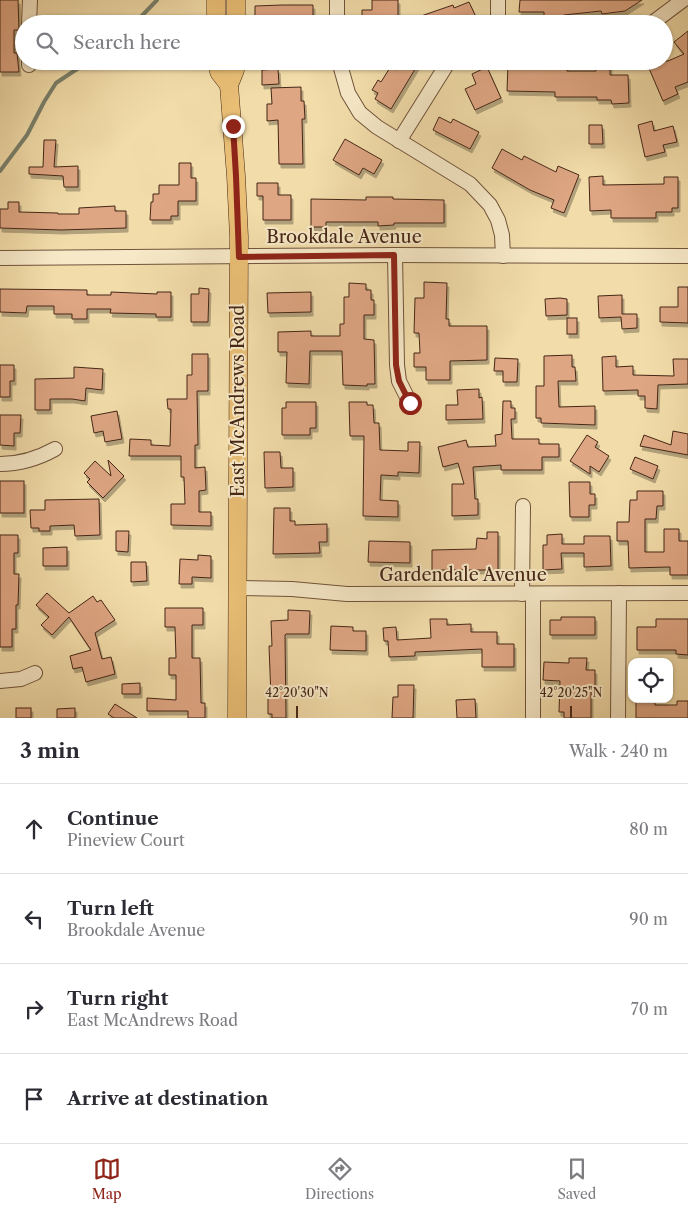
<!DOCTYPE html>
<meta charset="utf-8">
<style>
body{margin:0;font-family:"Libre Caslon Text",serif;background:#f7f7f7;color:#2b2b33}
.controls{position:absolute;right:15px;bottom:15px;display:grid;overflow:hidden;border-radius:10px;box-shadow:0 1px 4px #0004}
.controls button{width:45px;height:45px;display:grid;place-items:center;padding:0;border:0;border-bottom:1px solid #e1e1e2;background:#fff;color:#2b2b33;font:25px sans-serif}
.stop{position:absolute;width:15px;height:15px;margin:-11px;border:4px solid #8f2418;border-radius:50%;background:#fff}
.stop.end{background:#8f2418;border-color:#fff;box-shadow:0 1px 5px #0008}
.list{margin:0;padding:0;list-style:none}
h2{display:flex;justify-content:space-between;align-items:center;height:65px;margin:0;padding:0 20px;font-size:21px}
h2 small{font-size:16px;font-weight:400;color:#7c7c81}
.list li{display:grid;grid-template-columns:32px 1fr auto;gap:15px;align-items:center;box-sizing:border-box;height:90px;padding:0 20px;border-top:1px solid #e1e1e2}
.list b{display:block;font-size:19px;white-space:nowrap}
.list p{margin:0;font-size:16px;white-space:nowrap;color:#7c7c81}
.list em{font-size:16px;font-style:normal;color:#7c7c81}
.icon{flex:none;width:28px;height:28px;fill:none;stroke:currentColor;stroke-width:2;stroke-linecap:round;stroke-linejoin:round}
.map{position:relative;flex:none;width:688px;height:718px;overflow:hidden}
.search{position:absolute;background:#fff;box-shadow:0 1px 4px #0004;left:15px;right:15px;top:15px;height:55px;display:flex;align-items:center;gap:12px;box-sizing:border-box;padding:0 18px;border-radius:28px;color:#7c7c81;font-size:19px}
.sheet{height:425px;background:#fff}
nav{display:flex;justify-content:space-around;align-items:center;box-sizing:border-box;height:70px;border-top:1px solid #e1e1e2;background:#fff;font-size:14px;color:#7c7c81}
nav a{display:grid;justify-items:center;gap:2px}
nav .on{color:#8f2418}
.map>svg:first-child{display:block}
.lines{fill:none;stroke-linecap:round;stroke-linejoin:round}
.stream{stroke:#79806c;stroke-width:4}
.building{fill:#dea683;stroke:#452616;filter:url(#shadow)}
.minor-casing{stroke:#70543b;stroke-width:16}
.major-casing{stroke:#452616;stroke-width:19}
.minor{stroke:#f7e9c8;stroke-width:14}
.major{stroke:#e9be75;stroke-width:18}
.route{stroke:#8f2418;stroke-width:6}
.ticks{fill:none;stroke:#452616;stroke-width:2}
.labels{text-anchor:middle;stroke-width:4;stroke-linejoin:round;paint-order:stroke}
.street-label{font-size:18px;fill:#452616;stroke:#f7e9c8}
.ticks-label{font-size:12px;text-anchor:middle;fill:#452616;stroke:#f7e9c8;stroke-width:4;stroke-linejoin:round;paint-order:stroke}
</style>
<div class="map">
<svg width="688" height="718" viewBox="0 0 688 718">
<defs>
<filter id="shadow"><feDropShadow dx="2" dy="4" stdDeviation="0" flood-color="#0004"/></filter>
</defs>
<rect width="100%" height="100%" fill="#f2ddaa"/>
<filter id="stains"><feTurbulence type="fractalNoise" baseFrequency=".004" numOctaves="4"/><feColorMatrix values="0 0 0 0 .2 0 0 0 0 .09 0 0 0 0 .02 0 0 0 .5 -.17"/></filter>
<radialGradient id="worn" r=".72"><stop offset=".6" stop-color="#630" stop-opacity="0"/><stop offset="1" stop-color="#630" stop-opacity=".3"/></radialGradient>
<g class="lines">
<g class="stream">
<path d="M134 24 157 0"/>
<path d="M0 171 27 135 44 102 56 83 89 61"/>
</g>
</g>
<g class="building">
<path d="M0 0H18L19 30H14V53H17L19 72H0Z"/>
<path d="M372 0H398V24H362V10H372Z"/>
<path d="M520 0H642L625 11 602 14 601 11 564 15V16H544V12H519Z"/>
<path d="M469 2 476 17 460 24H424L421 16 453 5 454 8Z"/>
<path d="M282 5H313V21H308V24H287V20H255V6Z"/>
<path d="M688 31V82L675 87 678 94 663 101 648 66 659 61H668L684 54 674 42Z"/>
<path d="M402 61H420L391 109 375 99 378 93 372 90 378 80 381 82 391 66 397 70Z"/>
<path d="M508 64 567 65V71H596V66L610 65V75H628L629 103 612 104 611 100H597V97H555V92L507 91Z"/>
<path d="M487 67 501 98 475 110 465 89 476 84 472 74Z"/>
<path d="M278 69 279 84 262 85V70Z"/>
<path d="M301 87V101H304L305 119H302L303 164H279L278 120 267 121V104H272L271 88Z"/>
<path d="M439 117 451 123 453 119 479 132 470 149 433 130Z"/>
<path d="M652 121 654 131 673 126 677 142 663 145 665 152 645 157 638 125Z"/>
<path d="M589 125H602L603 144H589Z"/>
<path d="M345 139 382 160 374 174 363 168 359 175 333 160Z"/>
<path d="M44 140H56L54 167 78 166V187H64L63 176 29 174V167H43Z"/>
<path d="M502 149 522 160 524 156 556 172 558 166 579 175 564 213 551 208 554 200 530 190 492 168Z"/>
<path d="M179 163H191V178H196V201H178V216H171V220H150L151 202H153V194H159V185H179Z"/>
<path d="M603 176V185L664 184V177H678V208H672V212H656V218H611V210L590 211 589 177Z"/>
<path d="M257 183H278V195H291V220H263V196H257Z"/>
<path d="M366 197H393V199L444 200V223H394V225L378 226V222H326V227H311V199L366 200Z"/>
<path d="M8 202H19V212L58 213V214H79V208L115 206V211H126V228L61 230 0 228V209H8Z"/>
<path d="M424 282 447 283 446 319H449V326H487V360L450 361V380H426V367H414V353H420L419 333H414L415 298H424Z"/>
<path d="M349 283 366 284V290H371V300H374V315H364V339L374 340 375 384H367V386L343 385 342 351H310L309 384 286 383 287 352H278V332L311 331V336H340V324H344V297H349Z"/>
<path d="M678 287H688V323L660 322V307H678Z"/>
<path d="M199 288 209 289 208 322H191V294H199Z"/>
<path d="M0 289 87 290V295H111V292L157 294V292H171V317H156V314L110 313 111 309H87V319H72V314H54V306H27L26 313 0 312Z"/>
<path d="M311 292V312L268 313 267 293Z"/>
<path d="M622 295V314H637V328L622 329 621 317 599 318 598 296Z"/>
<path d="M560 298 567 299V315L546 316 545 299Z"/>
<rect x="567" y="318" width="10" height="16"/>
<path d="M192 354H208V391H197L198 445H195V468L205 467 206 490 199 491V512H211V526L171 525V504H185L184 477H181V456H129L130 439 151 440V445L170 446 171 409H168L167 399H187V375H192Z"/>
<path d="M572 355V367H575L576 381H558L559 407 595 406V425L541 423V418H536V386H544V356Z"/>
<path d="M616 356V367L633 366V375L674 376 673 359H688V384L658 385 657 409 645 408V396H638V390L603 391 602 357Z"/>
<path d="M495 358 518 359 517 382H503V371H494Z"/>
<path d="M0 365H14V381H10V397H0Z"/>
<path d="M74 367 103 369 102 390 86 388 85 401 72 399H50V410H35V379L74 378Z"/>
<path d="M479 389V398L482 397 483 419 446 420V405H458L457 390Z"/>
<path d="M503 401H511V408H515V419H511L512 439H539V444H559V457H542V470H501V465L473 467 475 499H478V515L452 516V484H464L458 463 443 467 438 447 466 440 468 447 496 446 495 435 502 434Z"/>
<path d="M286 402H316V428H310V435H282V408H286Z"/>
<path d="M349 402H367V405H373L374 423H379L380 450 408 451V442H420L419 473 398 472V476L381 475 380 500 398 501V517L363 516 364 436H350Z"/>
<path d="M117 411 122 439 105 442 103 431 94 433 91 416Z"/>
<path d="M0 415H21L20 433H14V446L0 445Z"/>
<path d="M673 431 688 434V455L640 446 644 435 671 445Z"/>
<path d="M587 435 598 442 595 447 609 456 599 472 590 466V474L570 461Z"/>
<path d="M264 452H280L281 468H293V487L265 488Z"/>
<path d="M635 457 658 466 653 479 630 469Z"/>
<path d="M108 460 124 476 103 498 87 482 90 479 84 473 95 461 111 476Z"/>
<rect x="0" y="481" width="24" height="32"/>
<path d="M569 482H590V494H595V505H589V517H570Z"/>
<path d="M637 491H663V506H657L656 519H645V552H664V529H679V541H688V575H670V567L629 568 628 541H617V522H629L630 500H637Z"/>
<path d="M99 499 100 535 75 536 74 525 50 526V531H39V528H31L30 510H45V500Z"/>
<path d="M274 508H290V521H295V525L327 524V542H319L320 553 273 554Z"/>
<path d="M116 531H129L128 552 116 551Z"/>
<path d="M487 532H498V570H432V550L476 549 477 538 487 539Z"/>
<path d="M562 534V544H584V536H610L611 566 584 567V553H561L562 569 543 570V545H547V535Z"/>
<path d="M0 535H18V553H14V574H19L18 605H16V629H12V647H0Z"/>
<path d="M369 541 410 542V563L368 562Z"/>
<path d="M67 547V566H43V548Z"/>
<path d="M198 555 211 556V578L192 577V584H179L180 559 198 560Z"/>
<path d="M131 562H146L147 581 131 582Z"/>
<path d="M47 593 69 613 93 596 97 602 101 600 115 620 95 633 102 659 111 657 115 674 86 682 82 667 73 669 70 656 91 650 69 617 52 635 41 625 49 617 36 605Z"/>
<path d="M165 608H203V625H192V658H200L201 703H205V718H188V711H147V698L176 700V675H169V658H176L175 627H165Z"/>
<path d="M288 610 310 611 309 634H286L285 635 286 718H272V714H268V698H271L269 646H272L271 621 288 620Z"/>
<path d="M561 617H595V635H550V620H561Z"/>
<path d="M430 619H447V625L471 624V632H497V644H514V667H482V649L415 652V656L389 657 388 641H384L383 628 396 627 397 640 431 638Z"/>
<path d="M656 619H688V655L676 654V650H637V627H656Z"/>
<path d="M331 626 353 627V631H366V651L330 650Z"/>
<path d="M569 658H587L586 670H595V687H591V718H564V712H559L560 681 543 680 544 662 569 663Z"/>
<path d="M140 683V694H122V684Z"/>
<path d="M398 685H414L413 718H392L393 697H398Z"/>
<path d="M475 699 476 718H457L456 700Z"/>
<path d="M636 701H655V705H677V701H688V718H636Z"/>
<path d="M115 704 137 718H114L108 714Z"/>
<rect x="16" y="708" width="15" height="10"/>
<path d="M75 708V718H57V709Z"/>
</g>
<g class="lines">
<defs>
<g id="minor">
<path d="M29 24 30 0"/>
<path d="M337 24V0"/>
<path d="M498 24V0"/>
<path d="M651 24 683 0"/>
<path d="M339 61 348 93 360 113 377 127 470 184 490 205 498 220 502 235 503 256"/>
<path d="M29 65V61"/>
<path d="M399 141 449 61"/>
<path d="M395 255 397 365 399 381 410 403"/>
<path d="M0 258 395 255 688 256"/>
<path d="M0 464C21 464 37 459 55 449"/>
<path d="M238 588 292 589 347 594 688 593"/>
<path d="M522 594 523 506"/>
<path d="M0 681 21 679 35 673"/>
<path d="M533 718V594"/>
<path d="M618 718 619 593"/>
</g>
<g id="major">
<path d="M216 0V24"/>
<path d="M236 0V24"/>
<path d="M218 61 219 72 229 85"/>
<path d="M236 61 235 70 229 85 236 176 239 237 237 718"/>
</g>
</defs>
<use href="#minor" class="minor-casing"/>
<use href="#major" class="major-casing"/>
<use href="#minor" class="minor"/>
<use href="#major" class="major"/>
</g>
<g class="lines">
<path class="route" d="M233 126 236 176 239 257 394 255 396 365 399 381 410 403"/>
</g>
<path class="ticks" d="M297 706V718M571 706V718"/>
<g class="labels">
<g class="street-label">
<text x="344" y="243">Brookdale Avenue</text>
<text transform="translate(238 401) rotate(-90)" y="6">East McAndrews Road</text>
<text x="463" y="581">Gardendale Avenue</text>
</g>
</g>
<g class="ticks-label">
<text x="297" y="697">42°20'30"N</text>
<text x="571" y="697">42°20'25"N</text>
</g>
<rect width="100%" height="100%" filter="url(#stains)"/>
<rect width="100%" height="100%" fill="url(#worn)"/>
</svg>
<div class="controls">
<button><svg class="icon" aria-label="locate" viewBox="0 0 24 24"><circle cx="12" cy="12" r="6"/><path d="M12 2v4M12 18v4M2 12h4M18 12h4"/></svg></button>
</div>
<div class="stop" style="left:410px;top:403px"></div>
<div class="stop end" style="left:233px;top:126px"></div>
<div class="search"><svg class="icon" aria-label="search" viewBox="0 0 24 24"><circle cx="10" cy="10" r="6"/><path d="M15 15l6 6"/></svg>Search here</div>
</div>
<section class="sheet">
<h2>3 min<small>Walk · 240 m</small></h2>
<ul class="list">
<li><svg class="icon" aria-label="ahead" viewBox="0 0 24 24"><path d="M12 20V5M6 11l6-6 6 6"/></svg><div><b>Continue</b><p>Pineview Court</p></div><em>80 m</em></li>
<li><svg class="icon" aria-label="left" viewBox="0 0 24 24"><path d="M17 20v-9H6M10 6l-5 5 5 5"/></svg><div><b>Turn left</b><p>Brookdale Avenue</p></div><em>90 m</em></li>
<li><svg class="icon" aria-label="right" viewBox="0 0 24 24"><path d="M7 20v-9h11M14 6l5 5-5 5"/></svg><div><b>Turn right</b><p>East McAndrews Road</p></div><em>70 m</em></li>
<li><svg class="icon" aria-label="arrive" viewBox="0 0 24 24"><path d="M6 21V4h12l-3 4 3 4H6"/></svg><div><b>Arrive at destination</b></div></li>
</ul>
</section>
<nav>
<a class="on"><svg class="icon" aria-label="map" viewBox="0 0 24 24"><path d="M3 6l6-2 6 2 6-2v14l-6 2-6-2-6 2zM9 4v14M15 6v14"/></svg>Map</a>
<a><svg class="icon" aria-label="directions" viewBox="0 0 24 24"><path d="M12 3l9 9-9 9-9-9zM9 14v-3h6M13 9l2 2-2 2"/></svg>Directions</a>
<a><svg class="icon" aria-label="saved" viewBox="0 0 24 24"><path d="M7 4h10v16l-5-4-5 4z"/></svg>Saved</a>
</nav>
